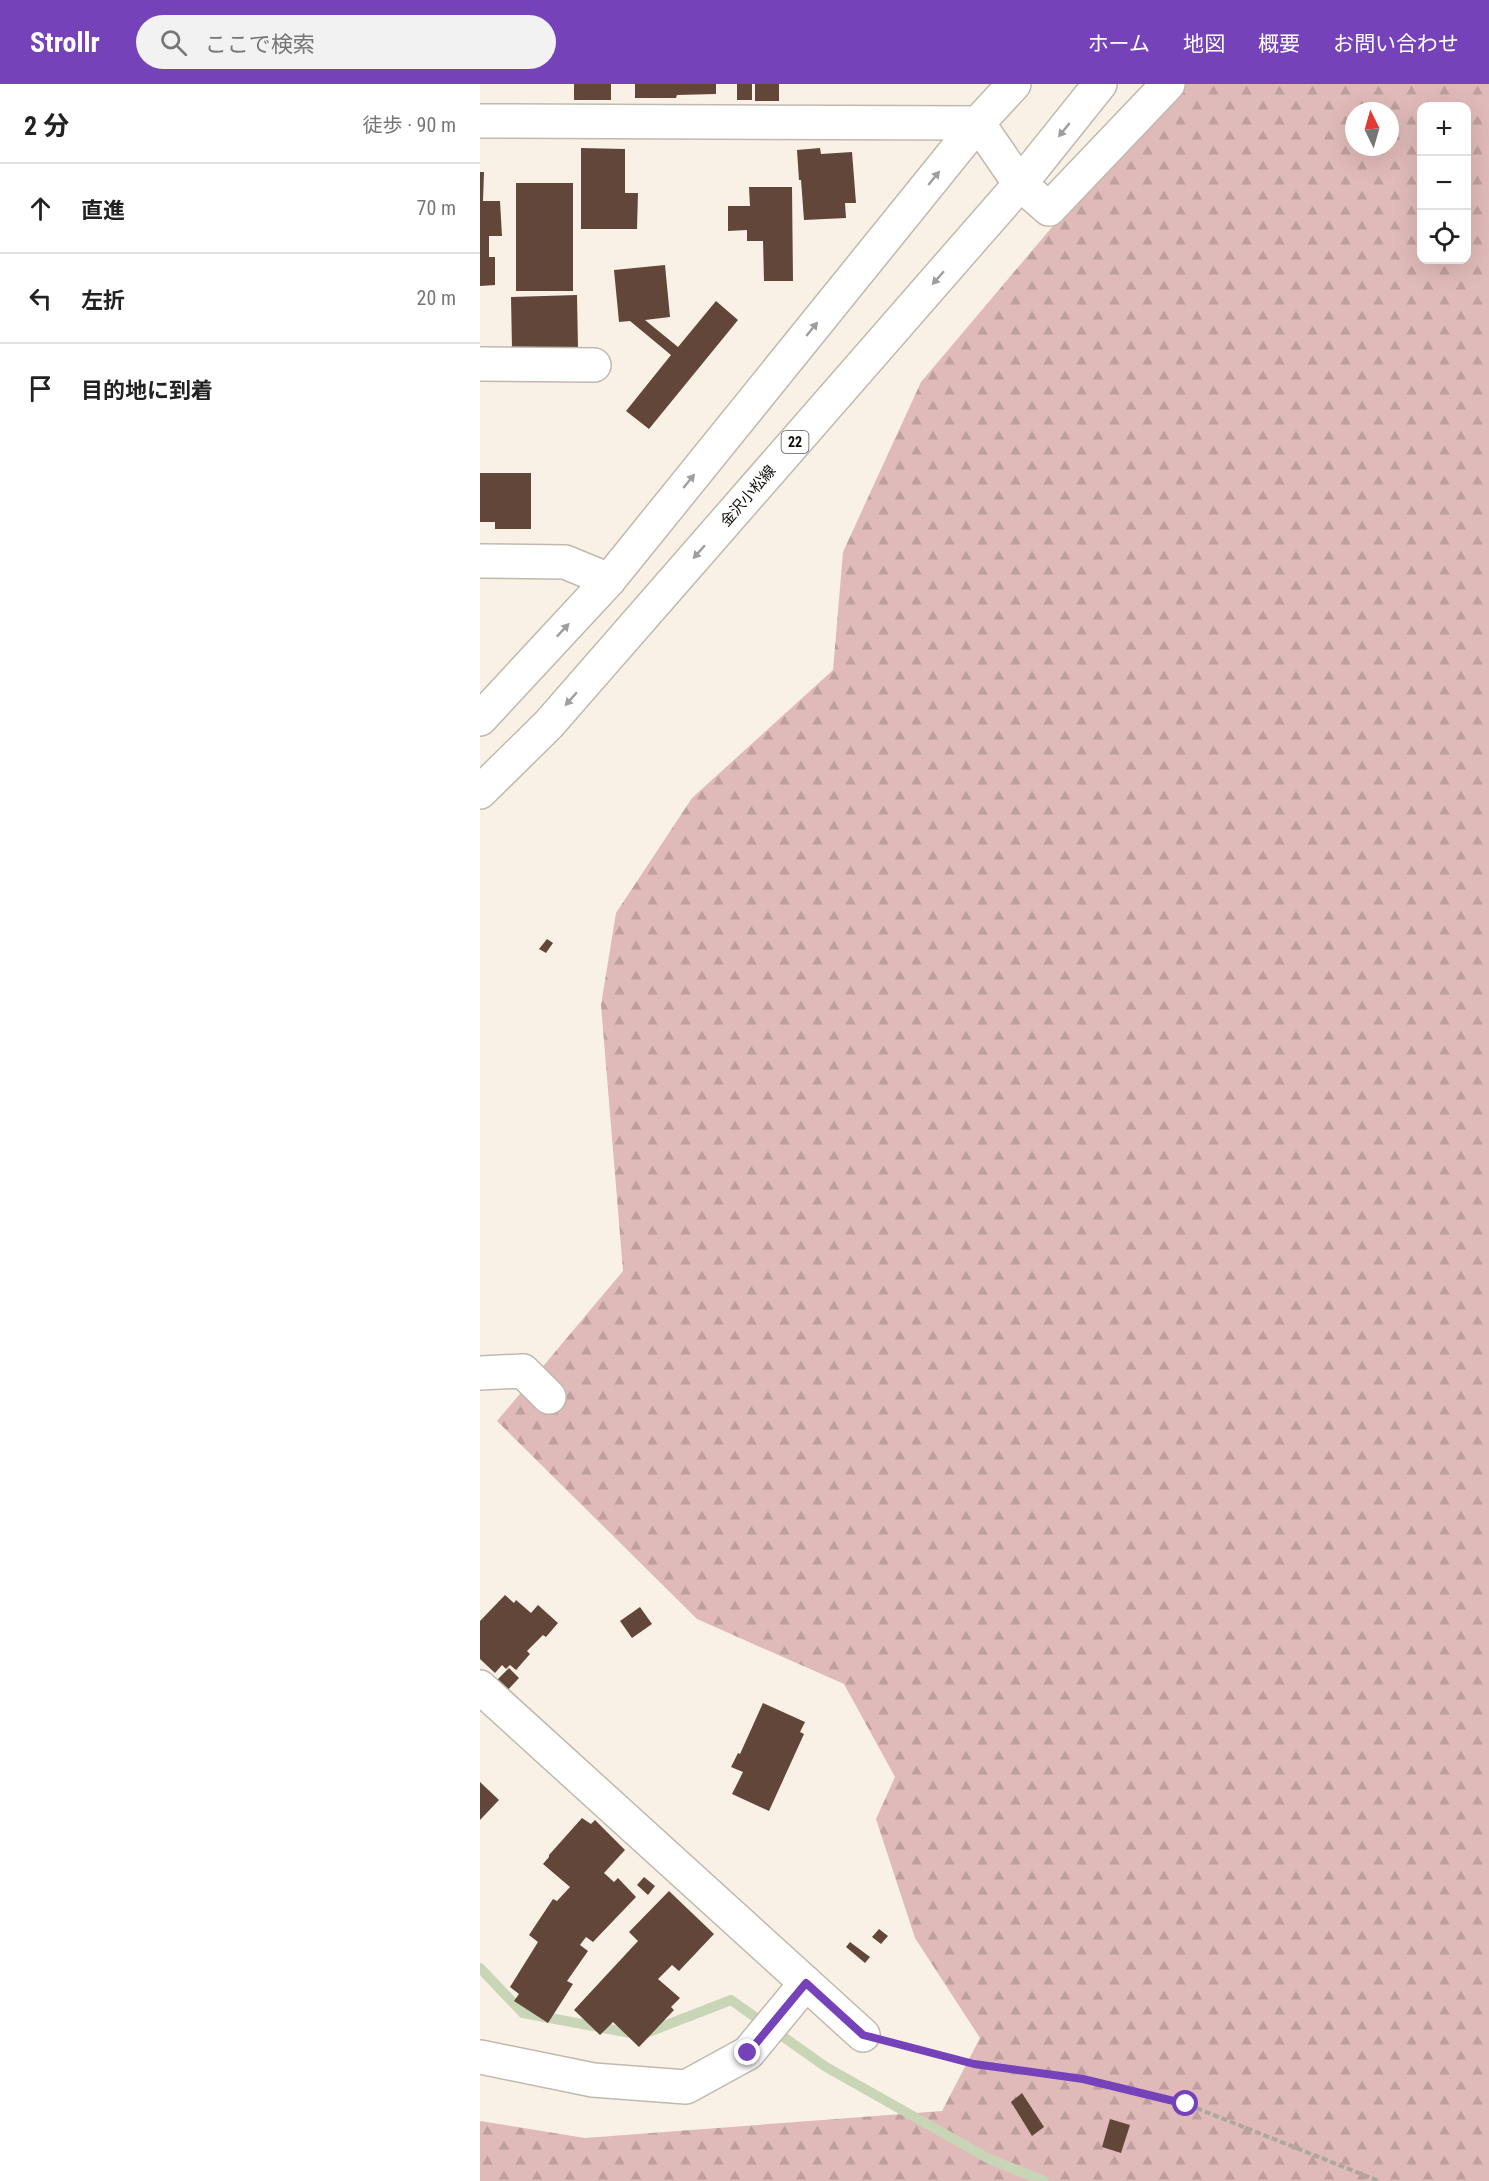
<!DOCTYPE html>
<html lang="ja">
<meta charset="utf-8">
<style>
body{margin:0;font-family:"Roboto Condensed","Noto Sans JP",sans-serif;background:#f2f2f2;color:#222}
.controls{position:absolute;right:18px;top:18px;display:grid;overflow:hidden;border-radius:12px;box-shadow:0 6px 24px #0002}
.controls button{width:54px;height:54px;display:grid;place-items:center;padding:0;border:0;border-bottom:2px solid #e0e0e0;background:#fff;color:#222;font:30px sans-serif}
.compass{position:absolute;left:865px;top:18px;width:54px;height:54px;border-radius:50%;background:#fff;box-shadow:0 6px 24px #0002;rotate:355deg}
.stop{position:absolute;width:18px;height:18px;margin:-14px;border:4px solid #7542b9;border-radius:50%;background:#fff}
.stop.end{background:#7542b9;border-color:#fff;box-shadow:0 2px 6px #0008}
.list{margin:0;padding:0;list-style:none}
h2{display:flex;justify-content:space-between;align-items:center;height:78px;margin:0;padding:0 24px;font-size:26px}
h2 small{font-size:20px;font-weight:400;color:#767676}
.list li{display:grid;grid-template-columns:39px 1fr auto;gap:18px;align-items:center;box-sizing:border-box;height:90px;padding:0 24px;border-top:2px solid #e0e0e0}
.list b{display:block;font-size:22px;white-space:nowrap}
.list em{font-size:20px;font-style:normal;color:#767676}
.icon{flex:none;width:33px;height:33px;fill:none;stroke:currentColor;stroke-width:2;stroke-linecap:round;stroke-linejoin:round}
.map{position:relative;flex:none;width:1009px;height:2097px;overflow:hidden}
header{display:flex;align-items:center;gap:36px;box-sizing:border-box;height:84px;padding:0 30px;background:#7542b9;color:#fff}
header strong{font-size:28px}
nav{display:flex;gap:33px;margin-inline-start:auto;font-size:21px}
.search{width:420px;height:54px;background:#f2f2f2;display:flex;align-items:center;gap:15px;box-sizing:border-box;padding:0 21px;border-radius:33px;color:#767676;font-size:22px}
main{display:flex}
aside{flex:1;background:#fff}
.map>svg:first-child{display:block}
.forest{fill:url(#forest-firs);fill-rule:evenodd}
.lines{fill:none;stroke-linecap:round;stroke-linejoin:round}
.stream{stroke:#c8d5b6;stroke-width:10}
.building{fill:#624639}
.minor-casing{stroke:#c1b9ae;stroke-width:36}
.major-casing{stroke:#c1b9ae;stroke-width:36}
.path{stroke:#aea79e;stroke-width:4;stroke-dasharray:6 3;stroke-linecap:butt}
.minor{stroke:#fff;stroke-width:33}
.major{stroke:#fff;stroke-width:33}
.oneway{fill:#9f9e9d}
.route{stroke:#7542b9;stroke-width:8}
.labels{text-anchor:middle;stroke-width:6;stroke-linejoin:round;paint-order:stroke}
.shield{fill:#fff;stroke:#585653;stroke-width:1.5}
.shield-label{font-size:14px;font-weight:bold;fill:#100d09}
.street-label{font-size:15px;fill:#100d09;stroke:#fff}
</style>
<header>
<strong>Strollr</strong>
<div class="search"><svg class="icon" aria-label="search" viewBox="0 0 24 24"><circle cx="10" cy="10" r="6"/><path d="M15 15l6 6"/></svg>ここで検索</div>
<nav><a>ホーム</a><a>地図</a><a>概要</a><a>お問い合わせ</a></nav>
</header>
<main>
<aside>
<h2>2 分<small>徒歩 · 90 m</small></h2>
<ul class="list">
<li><svg class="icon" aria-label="ahead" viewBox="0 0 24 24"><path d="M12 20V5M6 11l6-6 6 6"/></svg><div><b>直進</b></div><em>70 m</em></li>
<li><svg class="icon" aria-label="left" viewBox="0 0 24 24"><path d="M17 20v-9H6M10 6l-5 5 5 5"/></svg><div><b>左折</b></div><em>20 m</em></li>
<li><svg class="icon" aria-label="arrive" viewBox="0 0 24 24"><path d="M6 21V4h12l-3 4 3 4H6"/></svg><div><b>目的地に到着</b></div></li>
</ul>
</aside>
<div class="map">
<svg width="1009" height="2097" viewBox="0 0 1009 2097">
<defs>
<pattern id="forest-firs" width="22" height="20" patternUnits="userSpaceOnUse" patternTransform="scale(1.5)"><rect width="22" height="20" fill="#e0bab9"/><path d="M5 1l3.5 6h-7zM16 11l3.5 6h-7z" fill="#bf9f9e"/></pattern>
</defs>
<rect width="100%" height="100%" fill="#faf1e6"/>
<path class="forest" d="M693 0H1009V2097H0V2037L105 2054 462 2027 500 1954 435 1854 396 1735 415 1693 364 1600 217 1535 17 1337 143 1187 121 921 136 829 212 714 353 586 363 468 441 298ZM942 22H986V176H942ZM874 27H910V63H874Z"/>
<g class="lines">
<path class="stream" d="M0 1884 43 1929 161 1951 251 1916 346 1983 509 2075 564 2097"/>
</g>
<g class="building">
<rect x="94" y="0" width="37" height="16"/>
<path d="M155 0H236V10L197 11 196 14H155Z"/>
<rect x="257" y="0" width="15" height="16"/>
<rect x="275" y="0" width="24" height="17"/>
<path d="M101 64 145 65V109H158L157 145H101Z"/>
<path d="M340 64 341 70 372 68 376 119H365L366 134 324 136 321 96H319L317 66Z"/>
<path d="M0 88H4L3 117H20L22 152H9V173H15V201L0 202Z"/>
<rect x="36" y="99" width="57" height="108"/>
<path d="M269 103H312L313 197H284L283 157H267V146L248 147V122H270Z"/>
<path d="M185 181 190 233 165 236 198 263 236 217 258 236 169 345 146 327 191 271 150 237 139 238 134 186Z"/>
<path d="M97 211 98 265H32L31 213Z"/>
<path d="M0 389H51V445H15V438H0Z"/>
<path d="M67 855 73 859 66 869 59 865Z"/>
<path d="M25 1511 34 1519 36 1516 51 1529 58 1521 78 1539 66 1553 63 1551 47 1567 50 1570 36 1586 30 1581 26 1585 22 1581 15 1589 0 1575V1537Z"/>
<path d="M160 1523 172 1540 152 1554 140 1537Z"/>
<path d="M29 1584 39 1594 26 1608 16 1597Z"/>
<path d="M283 1619 325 1638 320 1648 324 1650 289 1727 252 1710 263 1688 251 1683 258 1669 260 1670Z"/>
<path d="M0 1698 19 1716 0 1736Z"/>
<path d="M102 1734 111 1740 115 1736 145 1766 124 1789 134 1798 138 1794 156 1813 113 1858 106 1853 100 1861 108 1867 87 1897 93 1900 68 1939 34 1917 39 1910 30 1903 58 1858 49 1851 73 1815 77 1817 90 1803 63 1780 69 1773V1771Z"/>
<path d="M164 1793 175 1802 168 1811 157 1801Z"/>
<path d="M189 1807 234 1850 199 1887 192 1881 178 1895 200 1914 191 1923 194 1926 159 1963 133 1938 120 1951 94 1926 158 1857 149 1848Z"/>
<path d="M399 1845 408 1852 401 1860 392 1853Z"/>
<path d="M370 1858 390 1873 385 1879 366 1863Z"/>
<path d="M542 2009 564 2043 552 2052 531 2018Z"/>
<path d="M630 2035 650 2041 641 2069 622 2063Z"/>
</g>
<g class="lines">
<defs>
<g id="minor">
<path d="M0 37 498 39 540 100 569 125 688 0"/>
<path d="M0 280 114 281"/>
<path d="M0 477 85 478 129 496"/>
<path d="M0 1289 43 1287 69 1313"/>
<path d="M0 1603 383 1951"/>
<path d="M0 1973 113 1996 206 2003 268 1969 326 1899"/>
</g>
<g id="major">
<path d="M0 635 129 496 498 39 534 0"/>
<path d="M0 708 69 640 540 100 620 0"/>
</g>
</defs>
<use href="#minor" class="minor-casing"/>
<use href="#major" class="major-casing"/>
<path class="path" d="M418 1960 493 1980 603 1994 706 2020 899 2097"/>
<use href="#minor" class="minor"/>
<use href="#major" class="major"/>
</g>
<defs><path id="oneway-solid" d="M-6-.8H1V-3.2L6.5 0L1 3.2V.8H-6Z" transform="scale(1.5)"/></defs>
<g class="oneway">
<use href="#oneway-solid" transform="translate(584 46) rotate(129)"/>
<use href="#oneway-solid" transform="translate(454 94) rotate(-51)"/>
<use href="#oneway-solid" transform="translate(458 194) rotate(131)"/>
<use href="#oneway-solid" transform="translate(332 245) rotate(-51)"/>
<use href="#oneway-solid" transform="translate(209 397) rotate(-51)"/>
<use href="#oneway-solid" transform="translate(219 468) rotate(131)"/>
<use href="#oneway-solid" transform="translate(83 546) rotate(-47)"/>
<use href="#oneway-solid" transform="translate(91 615) rotate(131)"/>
</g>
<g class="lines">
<path class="route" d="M268 1969 326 1899 383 1951 494 1980 603 1995 706 2020"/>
</g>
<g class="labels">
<rect class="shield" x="301.5" y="347" width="27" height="22" rx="4.5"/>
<g class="shield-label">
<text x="315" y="363">22</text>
</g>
<g class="street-label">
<text transform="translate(268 412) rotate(-49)" y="5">金沢小松線</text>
</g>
</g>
</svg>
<div class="controls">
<button>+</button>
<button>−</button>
<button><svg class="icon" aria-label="locate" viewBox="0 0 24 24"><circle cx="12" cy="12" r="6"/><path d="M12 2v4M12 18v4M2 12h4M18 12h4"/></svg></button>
</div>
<svg class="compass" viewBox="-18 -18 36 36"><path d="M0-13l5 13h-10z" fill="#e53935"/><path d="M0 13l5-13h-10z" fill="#767676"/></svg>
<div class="stop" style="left:706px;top:2020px"></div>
<div class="stop end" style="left:268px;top:1969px"></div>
</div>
</main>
